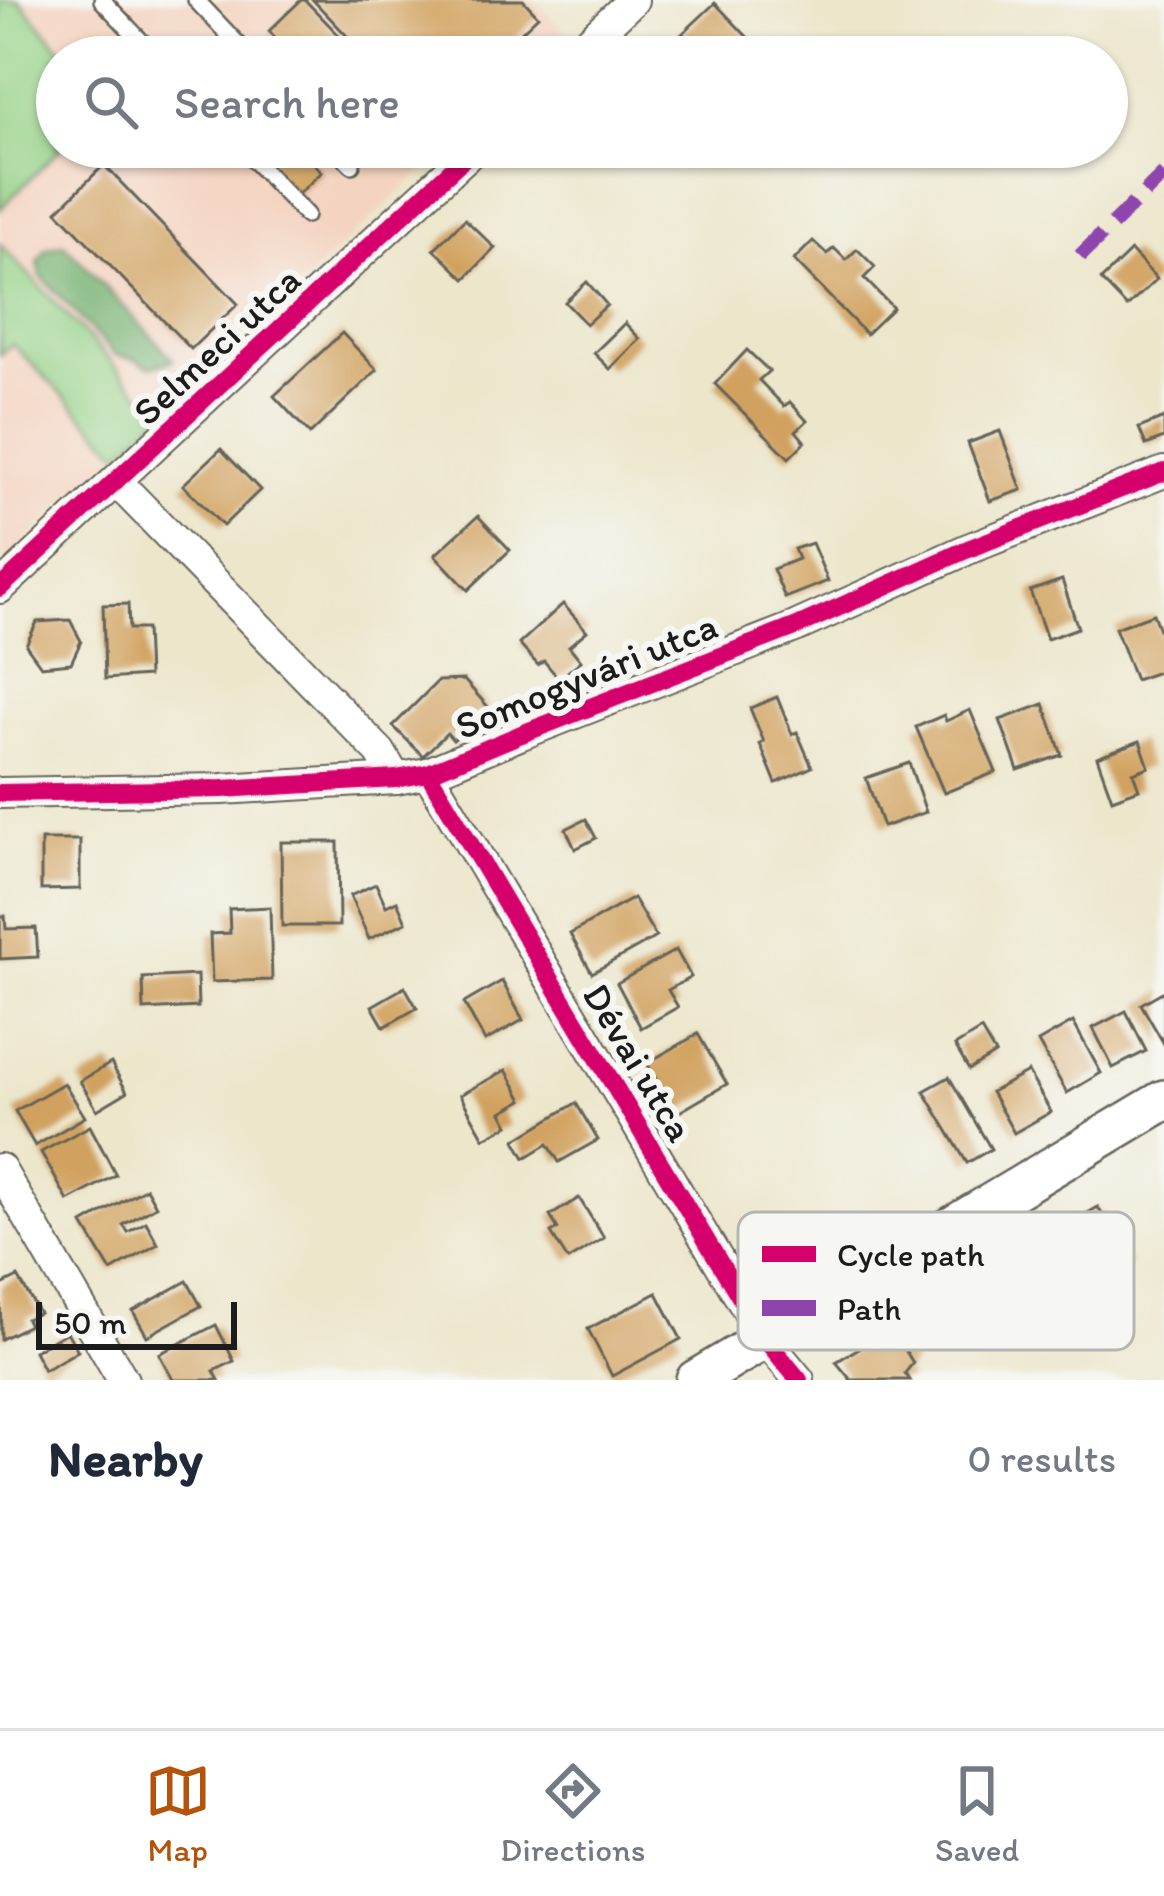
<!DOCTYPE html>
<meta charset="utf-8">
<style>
body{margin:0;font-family:Itim,sans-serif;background:#f6f6f7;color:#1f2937}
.scale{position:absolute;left:36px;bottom:30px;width:201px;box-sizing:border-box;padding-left:12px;border:6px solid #1c1c1c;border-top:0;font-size:33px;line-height:42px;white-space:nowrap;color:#1c1c1c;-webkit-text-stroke:9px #f6f6f2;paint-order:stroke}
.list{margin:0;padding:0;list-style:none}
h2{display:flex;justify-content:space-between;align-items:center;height:156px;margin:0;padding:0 48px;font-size:51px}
h2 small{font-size:39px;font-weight:400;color:#747a83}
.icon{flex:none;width:66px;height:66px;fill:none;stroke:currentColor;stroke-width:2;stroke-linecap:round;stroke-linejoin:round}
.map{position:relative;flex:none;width:1164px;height:1380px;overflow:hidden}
.search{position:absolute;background:#fff;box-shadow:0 3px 9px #0004;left:36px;right:36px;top:36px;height:132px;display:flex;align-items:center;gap:30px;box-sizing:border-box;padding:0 42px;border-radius:66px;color:#747a83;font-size:45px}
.sheet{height:348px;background:#fff}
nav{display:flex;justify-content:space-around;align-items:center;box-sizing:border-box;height:168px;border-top:3px solid #e0e1e3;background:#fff;font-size:33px;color:#747a83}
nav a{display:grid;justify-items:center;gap:6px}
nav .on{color:#b45309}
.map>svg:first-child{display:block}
.built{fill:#f4d3c0}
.green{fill:#95d287;stroke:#587752;stroke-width:3}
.forest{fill:#78b474;stroke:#4a6848;stroke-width:3}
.building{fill:#d1a25f}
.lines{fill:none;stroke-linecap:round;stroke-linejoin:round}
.service-casing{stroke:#656359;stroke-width:20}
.minor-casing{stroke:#656359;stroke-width:34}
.tertiary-casing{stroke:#656359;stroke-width:44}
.service{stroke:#fff;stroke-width:15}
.minor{stroke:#fff;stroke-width:30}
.tertiary{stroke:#fff;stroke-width:39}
.quiet{stroke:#8e44ad;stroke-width:15;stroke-dasharray:30 15;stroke-linecap:butt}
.cycleway-casing{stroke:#f6f6f2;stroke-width:26}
.cycleway{stroke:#d6006c;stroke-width:18}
.labels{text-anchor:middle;stroke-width:12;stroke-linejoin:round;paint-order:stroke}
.street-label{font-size:39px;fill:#1c1c1c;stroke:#f6f6f2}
.key{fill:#f6f6f2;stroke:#b5b5b2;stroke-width:3}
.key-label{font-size:33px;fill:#1c1c1c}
</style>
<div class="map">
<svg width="1164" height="1380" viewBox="0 0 1164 1380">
<rect width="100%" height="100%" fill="#f6f6f2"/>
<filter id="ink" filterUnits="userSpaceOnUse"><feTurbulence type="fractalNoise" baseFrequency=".00833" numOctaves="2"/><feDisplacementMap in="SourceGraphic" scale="24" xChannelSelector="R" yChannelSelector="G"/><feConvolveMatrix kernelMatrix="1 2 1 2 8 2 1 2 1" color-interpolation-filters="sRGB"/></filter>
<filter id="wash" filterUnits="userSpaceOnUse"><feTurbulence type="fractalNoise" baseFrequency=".004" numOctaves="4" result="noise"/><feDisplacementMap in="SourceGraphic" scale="48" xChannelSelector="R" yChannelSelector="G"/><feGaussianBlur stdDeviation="2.7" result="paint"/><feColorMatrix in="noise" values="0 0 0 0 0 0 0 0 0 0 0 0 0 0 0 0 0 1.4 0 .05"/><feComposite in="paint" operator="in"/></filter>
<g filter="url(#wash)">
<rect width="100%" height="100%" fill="#ece6cb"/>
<path class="built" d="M0 0H534L568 36 545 57H57V147H448L0 565Z"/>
<g class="green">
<path d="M0 0H19L68 57H57V147H62L0 209Z"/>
<path d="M0 244 161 415 120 453 12 344 0 355Z"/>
</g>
<path class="forest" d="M64 244 173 359 166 363 149 366 135 359 115 355 41 276 38 262 46 249Z"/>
<g id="blocks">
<g class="building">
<path d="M301 0H305L360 57H294L269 31Z"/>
<path d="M313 0H523L538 16 495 57H367Z"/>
<path d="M715 3 754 44 741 57H731L726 52 720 57H704L682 34Z"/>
<path d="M250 147H298L322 172 296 196Z"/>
<path d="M104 165 238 304 191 349 57 211Z"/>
<path d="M465 219 495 248 465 279 434 249Z"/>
<path d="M813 241 827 254 834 248 846 260 857 249 875 267 864 278 893 308 866 334 794 260Z"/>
<path d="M1131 251 1157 279 1127 307 1101 280Z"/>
<path d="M587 282 607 305 586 324 565 302Z"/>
<path d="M625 323 640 339 610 369 594 353Z"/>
<path d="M342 333 377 370 310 434 274 396Z"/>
<path d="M747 350 769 371 759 380 784 406 790 402 807 421 796 431 805 442 789 458 715 384Z"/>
<path d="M1164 418V438L1146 445 1139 428Z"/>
<path d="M1000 431 1022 490 990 501 968 443Z"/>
<path d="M221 449 260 490 223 526 183 485Z"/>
<path d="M478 516 510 550 468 590 435 555Z"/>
<path d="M812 543 828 581 785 598 773 569 798 559 794 549Z"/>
<path d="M1062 580 1078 628 1047 639 1030 591Z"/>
<path d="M128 604 129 629H146L148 676 105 679 103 605Z"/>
<path d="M563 604 587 631 569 646 581 661 559 679 544 661 538 665 519 644Z"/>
<path d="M1153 614 1164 643V670L1135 680 1115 628Z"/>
<path d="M70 620 81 641 71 663 41 666 26 645 37 622Z"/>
<path d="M464 680 489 708 453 740 447 733 423 756 393 726 438 681Z"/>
<path d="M777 697 792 734 797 732 812 767 776 783 760 744 764 742 750 708Z"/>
<path d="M1044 704 1062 755 1018 770 1000 720Z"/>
<path d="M970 710 996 772 944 793 916 727 944 715 946 721Z"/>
<path d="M1140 741 1149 767 1133 773 1139 789 1112 799 1097 757Z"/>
<path d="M909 763 926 812 883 827 866 778Z"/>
<path d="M586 819 596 838 575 849 566 829Z"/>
<path d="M41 840H80V889L41 890Z"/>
<path d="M281 842H338L339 926H282Z"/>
<path d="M376 884 386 906 397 901 406 922 369 939 350 896Z"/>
<path d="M633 898 656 937 592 973 570 934Z"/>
<path d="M270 907 272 980 212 982 210 934 230 933 229 909Z"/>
<path d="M0 916H5L6 929 36 928 38 957 0 959Z"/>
<path d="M676 950 691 977 668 990 678 1007 641 1028 617 983Z"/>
<path d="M197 975 198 1007 144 1010 143 978Z"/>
<path d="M502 981 523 1020 485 1041 464 1003Z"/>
<path d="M405 987 417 1008 384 1027 372 1006Z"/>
<path d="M1164 991V1044L1141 1004Z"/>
<path d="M1126 1011 1146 1051 1113 1068 1093 1028Z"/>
<path d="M1073 1022 1101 1073 1067 1093 1038 1042Z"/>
<path d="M981 1030 995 1054 969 1070 955 1046Z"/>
<path d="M698 1034 727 1084 676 1114 667 1098 662 1101 651 1082 656 1079 647 1063Z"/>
<path d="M111 1063 127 1092 97 1110 80 1081Z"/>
<path d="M506 1070 523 1100 502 1112 509 1125 484 1138 460 1095Z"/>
<path d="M1028 1072 1051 1112 1014 1133 991 1092Z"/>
<path d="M949 1077 991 1149 967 1163 924 1091Z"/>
<path d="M64 1083 85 1117 35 1146 15 1111Z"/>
<path d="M576 1103 598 1140 559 1162 548 1144 525 1158 515 1140Z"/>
<path d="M90 1126 116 1175 68 1201 41 1152Z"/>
<path d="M146 1188 156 1206 123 1225 128 1232 146 1222 158 1244 111 1271 83 1224Z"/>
<path d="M579 1198 604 1238 568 1260 551 1233 558 1229 550 1216Z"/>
<path d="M1098 1207 1130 1264 1059 1304 1027 1249 1048 1237 1052 1244 1084 1227 1079 1218Z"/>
<path d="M18 1277 39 1313 26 1319 29 1325 1 1339 0 1286Z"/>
<path d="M187 1281 201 1306 147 1336 133 1311Z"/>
<path d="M657 1293 681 1339 612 1376 588 1329Z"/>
<path d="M216 1325 234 1361 214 1371 219 1380H173L159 1354Z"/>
<path d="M892 1328 913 1363 905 1373 910 1380H851L836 1362Z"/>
<path d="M67 1332 78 1351 44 1370 34 1351Z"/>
</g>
</g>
</g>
<g filter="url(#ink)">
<use href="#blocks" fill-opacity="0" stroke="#656359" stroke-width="3"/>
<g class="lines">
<defs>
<g id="service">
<path d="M102 0 156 57"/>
<path d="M196 0 250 57"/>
<path d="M241 147 306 215"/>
<path d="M335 147 352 165"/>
</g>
<g id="minor">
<path d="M572 57 633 0"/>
<path d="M117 482 380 752 396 779"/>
<path d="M0 588 476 147"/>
<path d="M428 773 765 1339 799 1380"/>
<path d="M0 793 222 789 396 779 428 773 519 735 795 627 968 549 1164 472"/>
<path d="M0 1169 123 1380"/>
</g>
<path id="tertiary" d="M696 1380 1164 1100"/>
</defs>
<use href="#service" class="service-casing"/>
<use href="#minor" class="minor-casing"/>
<use href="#tertiary" class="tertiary-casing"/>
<use href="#service" class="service"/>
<use href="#minor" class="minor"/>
<use href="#tertiary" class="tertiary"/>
<path class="quiet" d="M1080 256 1164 174"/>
<defs>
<g id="cycleway">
<path d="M0 588 476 147"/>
<path d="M428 773 765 1339 799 1380"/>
<path d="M0 793 222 789 396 779 428 773 519 735 795 627 968 549 1164 472"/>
</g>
</defs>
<use href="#cycleway" class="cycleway-casing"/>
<use href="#cycleway" class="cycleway"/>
</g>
</g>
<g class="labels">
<g class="street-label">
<text transform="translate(216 345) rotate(-43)" y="14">Selmeci utca</text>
<text transform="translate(586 675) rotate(-22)" y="14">Somogyvári utca</text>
<text transform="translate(639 1062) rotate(59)" y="14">Dévai utca</text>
</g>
</g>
<rect x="738" y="1212" width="396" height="138" rx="18" class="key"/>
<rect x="762" y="1246" width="54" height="16" fill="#d6006c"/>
<rect x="762" y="1300" width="54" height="16" fill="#8e44ad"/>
<g class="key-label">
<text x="837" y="1266">Cycle path</text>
<text x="837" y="1320">Path</text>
</g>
</svg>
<div class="scale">50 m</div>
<div class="search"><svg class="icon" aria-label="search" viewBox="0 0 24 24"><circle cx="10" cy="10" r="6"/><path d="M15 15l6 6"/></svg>Search here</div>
</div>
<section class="sheet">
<h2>Nearby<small>0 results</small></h2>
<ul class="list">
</ul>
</section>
<nav>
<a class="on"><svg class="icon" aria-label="map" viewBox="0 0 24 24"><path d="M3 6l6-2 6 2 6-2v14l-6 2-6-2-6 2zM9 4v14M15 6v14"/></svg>Map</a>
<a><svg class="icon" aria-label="directions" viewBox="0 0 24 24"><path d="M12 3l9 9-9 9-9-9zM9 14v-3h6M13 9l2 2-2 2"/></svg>Directions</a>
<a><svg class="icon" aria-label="saved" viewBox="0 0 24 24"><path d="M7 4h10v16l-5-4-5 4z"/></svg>Saved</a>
</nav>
